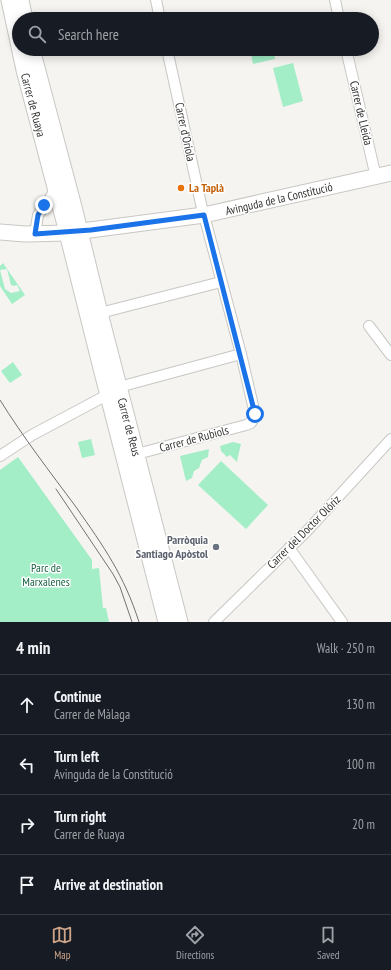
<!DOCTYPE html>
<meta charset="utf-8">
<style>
body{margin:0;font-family:"PT Sans Narrow",sans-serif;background:#242831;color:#f1f3f6}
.stop{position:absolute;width:12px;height:12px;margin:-9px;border:3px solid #1a73e8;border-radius:50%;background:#fff}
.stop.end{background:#1a73e8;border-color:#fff;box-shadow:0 1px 4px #0008}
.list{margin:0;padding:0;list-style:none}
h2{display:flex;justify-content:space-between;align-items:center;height:52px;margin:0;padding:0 16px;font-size:17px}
h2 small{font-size:13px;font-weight:400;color:#9ea1a6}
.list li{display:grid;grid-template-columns:26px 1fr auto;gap:12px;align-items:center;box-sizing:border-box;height:60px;padding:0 16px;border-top:1px solid #363941}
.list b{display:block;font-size:15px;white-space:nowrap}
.list p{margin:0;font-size:13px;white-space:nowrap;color:#9ea1a6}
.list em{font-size:13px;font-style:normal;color:#9ea1a6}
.icon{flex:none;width:22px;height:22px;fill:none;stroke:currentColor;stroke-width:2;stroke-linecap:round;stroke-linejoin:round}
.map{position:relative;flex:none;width:391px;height:622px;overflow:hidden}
.search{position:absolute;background:#171b24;box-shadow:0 2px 10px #0003;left:12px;right:12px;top:12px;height:44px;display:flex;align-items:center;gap:10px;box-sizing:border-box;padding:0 14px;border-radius:22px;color:#9ea1a6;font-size:15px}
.sheet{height:292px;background:#171b24}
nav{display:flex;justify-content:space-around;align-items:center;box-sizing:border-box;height:56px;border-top:1px solid #363941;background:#171b24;font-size:11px;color:#9ea1a6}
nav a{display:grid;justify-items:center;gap:2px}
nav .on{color:#cfa589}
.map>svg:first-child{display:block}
.green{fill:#a3eec7;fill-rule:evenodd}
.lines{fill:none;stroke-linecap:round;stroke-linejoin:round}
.street-casing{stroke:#c8c7c4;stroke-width:12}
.secondary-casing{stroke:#c8c7c4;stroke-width:17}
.street{stroke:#fff;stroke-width:10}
.secondary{stroke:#fff;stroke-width:15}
.tram{stroke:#737270;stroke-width:1}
.route{stroke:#1a73e8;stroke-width:5}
.food-dot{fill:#e8710a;stroke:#fff;stroke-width:1.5}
.worship-dot{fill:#6b7280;stroke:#fff;stroke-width:1.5}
.labels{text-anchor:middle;stroke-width:3;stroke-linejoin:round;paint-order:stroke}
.street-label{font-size:12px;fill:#343432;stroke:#fff}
.food-label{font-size:12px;font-weight:bold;fill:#c56008;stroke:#fff;text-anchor:start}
.worship-label{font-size:12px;font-weight:bold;fill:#5b616d;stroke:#fff;text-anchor:end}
.park-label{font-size:12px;fill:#1a6344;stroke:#fff}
</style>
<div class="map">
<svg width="391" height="622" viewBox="0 0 391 622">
<rect width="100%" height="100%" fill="#f5f4f0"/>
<g class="green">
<path d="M250 49H273L275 59 253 64Z"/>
<path d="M293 63 303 101 283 107 273 68Z"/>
<path d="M3 263 25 295 12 304 0 286V266ZM7 269 11 285 14 286 17 285 20 291 11 293 5 289 0 270Z"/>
<path d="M13 362 22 375 10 383 1 371Z"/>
<path d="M91 439 95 455 82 458 78 442Z"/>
<path d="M233 442 241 444 239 452 237 462 230 455 227 457 221 451 220 446Z"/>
<path d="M209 449 208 457 202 460 199 468 194 471 192 478 186 481 180 456Z"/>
<path d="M18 457 92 560V569L99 568 103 608H106L109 622H0V470Z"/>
<path d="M221 461 268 505 246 529 198 485Z"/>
</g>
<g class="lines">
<defs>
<g id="street">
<path d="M156 0 160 19"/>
<path d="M335 0 339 19"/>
<path d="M346 49 376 177"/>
<path d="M35 234 38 215 52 195 55 186"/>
<path d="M100 313 221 282"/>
<path d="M369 326 391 355"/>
<path d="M119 387 241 354"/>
<path d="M137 454 246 425 251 423 255 414 241 354 201 204 167 49"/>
<path d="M0 456 32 435 107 395"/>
<path d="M289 548 342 622"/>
<path d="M214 622 307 531 391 439"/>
</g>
<g id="secondary">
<path d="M9 0 24 70 64 221 105 384 166 622"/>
<path d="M21 0 25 19"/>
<path d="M32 49 74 207 100 313 180 622"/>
<path d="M0 232 25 234 67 233 204 215 391 173"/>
</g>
</defs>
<use href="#street" class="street-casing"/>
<use href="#secondary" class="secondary-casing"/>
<use href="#street" class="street"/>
<use href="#secondary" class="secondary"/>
<g class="tram">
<path d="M0 400C23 437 50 472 76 507 104 547 124 575 139 622"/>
<path d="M56 489 113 574 120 587 132 622"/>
</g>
</g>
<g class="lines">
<path class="route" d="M44 205 38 215 35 234 91 230 204 215 255 414"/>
</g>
<circle class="food-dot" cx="181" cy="188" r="4"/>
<circle class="worship-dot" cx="216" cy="547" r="4"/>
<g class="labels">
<g class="street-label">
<text transform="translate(33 105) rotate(75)" y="4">Carrer de Ruaya</text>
<text transform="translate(361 113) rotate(77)" y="4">Carrer de Lleida</text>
<text transform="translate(185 132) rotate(78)" y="4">Carrer d'Oriola</text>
<text transform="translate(279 199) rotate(-13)" y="4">Avinguda de la Constitució</text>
<text transform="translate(129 427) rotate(75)" y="4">Carrer de Reus</text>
<text transform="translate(194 439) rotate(-15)" y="4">Carrer de Rubiols</text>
<text transform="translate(304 532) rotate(-45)" y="4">Carrer del Doctor Olóriz</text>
</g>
<g class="food-label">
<text x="189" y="192">La Taplà</text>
</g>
<g class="worship-label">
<text x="208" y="544">Parròquia<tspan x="208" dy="14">Santiago Apòstol</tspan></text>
</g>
<g class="park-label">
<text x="46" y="572">Parc de<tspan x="46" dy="14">Marxalenes</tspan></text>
</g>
</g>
</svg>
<div class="stop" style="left:255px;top:414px"></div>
<div class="stop end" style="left:44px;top:205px"></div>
<div class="search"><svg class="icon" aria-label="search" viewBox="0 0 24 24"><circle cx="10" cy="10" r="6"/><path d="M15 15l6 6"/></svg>Search here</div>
</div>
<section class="sheet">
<h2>4 min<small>Walk · 250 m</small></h2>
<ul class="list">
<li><svg class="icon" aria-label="ahead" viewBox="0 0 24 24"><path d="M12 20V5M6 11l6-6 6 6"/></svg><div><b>Continue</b><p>Carrer de Màlaga</p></div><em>130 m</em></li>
<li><svg class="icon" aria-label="left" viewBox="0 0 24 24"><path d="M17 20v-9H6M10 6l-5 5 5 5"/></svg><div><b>Turn left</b><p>Avinguda de la Constitució</p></div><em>100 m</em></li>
<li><svg class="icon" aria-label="right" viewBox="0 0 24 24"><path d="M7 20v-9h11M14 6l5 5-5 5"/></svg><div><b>Turn right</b><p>Carrer de Ruaya</p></div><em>20 m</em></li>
<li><svg class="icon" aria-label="arrive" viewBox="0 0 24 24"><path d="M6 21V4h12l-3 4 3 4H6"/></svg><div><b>Arrive at destination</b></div></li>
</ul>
</section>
<nav>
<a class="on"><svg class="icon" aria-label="map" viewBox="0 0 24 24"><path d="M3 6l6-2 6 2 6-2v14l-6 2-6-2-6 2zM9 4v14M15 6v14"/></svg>Map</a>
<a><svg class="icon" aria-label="directions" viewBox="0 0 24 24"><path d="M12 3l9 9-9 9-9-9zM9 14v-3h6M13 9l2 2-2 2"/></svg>Directions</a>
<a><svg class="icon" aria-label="saved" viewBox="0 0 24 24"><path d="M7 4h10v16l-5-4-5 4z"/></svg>Saved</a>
</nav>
